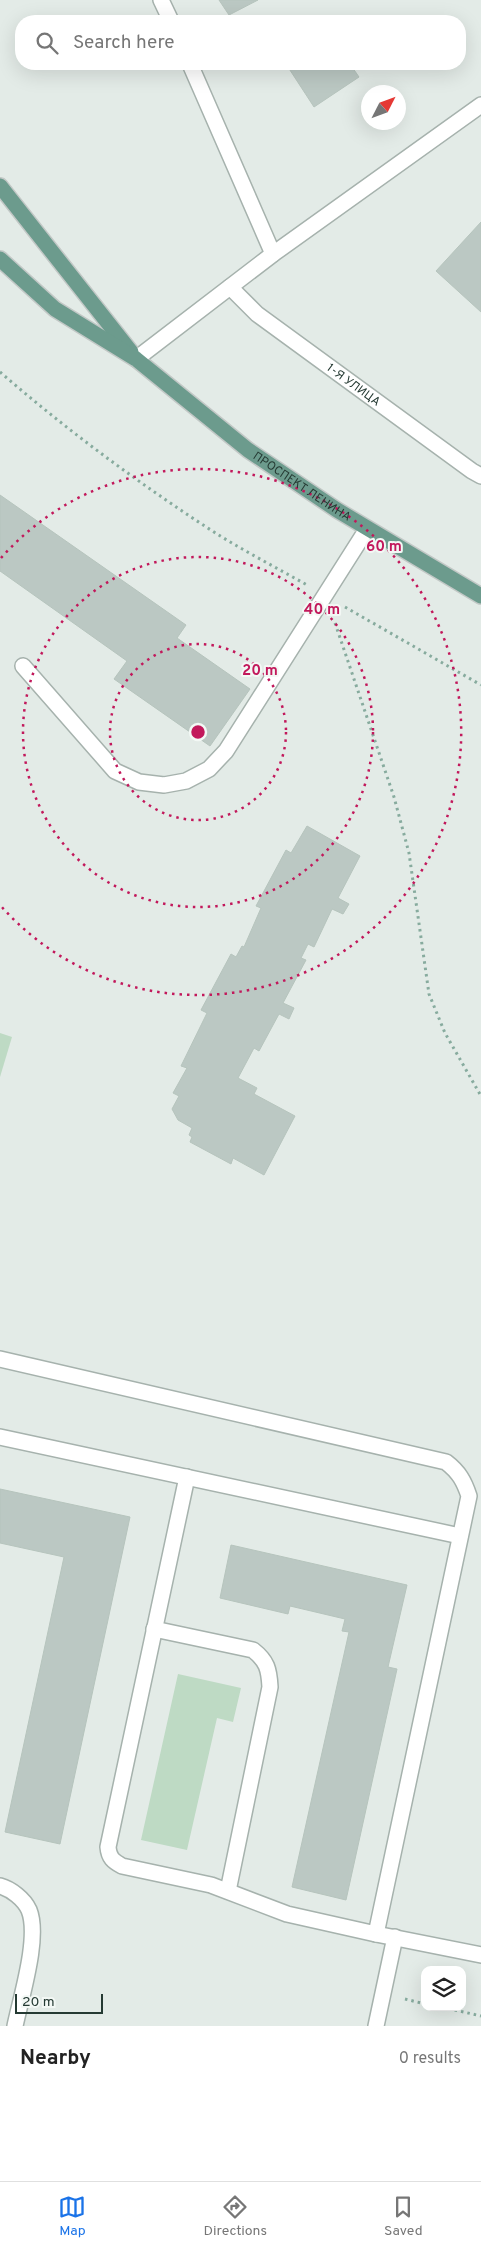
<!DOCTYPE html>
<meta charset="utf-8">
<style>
body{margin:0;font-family:Overpass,sans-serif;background:#f2f2f2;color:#222}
.controls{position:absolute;right:15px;bottom:15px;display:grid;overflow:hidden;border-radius:10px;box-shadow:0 5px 20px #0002}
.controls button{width:45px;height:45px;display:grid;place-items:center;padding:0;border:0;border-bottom:1px solid #e0e0e0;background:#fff;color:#222;font:25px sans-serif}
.compass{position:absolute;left:361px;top:85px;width:45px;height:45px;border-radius:50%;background:#fff;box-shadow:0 5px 20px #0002;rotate:48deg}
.scale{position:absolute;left:15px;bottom:12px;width:88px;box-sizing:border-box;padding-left:5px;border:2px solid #253a33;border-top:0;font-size:14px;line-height:18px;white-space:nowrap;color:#253a33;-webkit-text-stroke:4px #f3f8f5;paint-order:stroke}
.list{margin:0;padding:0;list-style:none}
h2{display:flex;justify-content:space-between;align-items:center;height:65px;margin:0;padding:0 20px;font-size:21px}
h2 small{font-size:16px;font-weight:400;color:#767676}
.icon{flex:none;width:28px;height:28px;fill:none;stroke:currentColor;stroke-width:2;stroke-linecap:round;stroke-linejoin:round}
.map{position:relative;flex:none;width:481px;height:2026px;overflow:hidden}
.search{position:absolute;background:#fff;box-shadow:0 5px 20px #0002;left:15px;right:15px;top:15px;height:55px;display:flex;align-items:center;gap:12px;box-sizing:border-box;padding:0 18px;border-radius:20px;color:#767676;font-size:19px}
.sheet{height:155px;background:#fff}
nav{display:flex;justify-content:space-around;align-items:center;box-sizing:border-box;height:70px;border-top:1px solid #e0e0e0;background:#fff;font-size:14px;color:#767676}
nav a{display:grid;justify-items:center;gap:2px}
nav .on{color:#1a73e8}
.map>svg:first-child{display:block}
.green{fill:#bedac4}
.building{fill:#bbc8c3;stroke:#b6c4bd}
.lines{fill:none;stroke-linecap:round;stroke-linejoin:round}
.service-casing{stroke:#a6b2ad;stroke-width:18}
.minor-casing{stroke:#a6b2ad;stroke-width:18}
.primary-casing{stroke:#c2c8c6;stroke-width:18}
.path{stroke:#87ab9e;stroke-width:3;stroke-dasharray:2.5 4;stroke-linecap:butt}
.service{stroke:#fff;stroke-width:15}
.minor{stroke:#fff;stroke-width:15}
.primary{stroke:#6c9b8d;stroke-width:15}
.ring{fill:none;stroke:#c2185b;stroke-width:2.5;stroke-dasharray:2.5 5}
.labels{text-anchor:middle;stroke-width:4;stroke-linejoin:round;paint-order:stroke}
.street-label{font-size:12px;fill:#253a33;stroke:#f3f8f5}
.centre{fill:#c2185b;stroke:#f3f8f5;stroke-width:2.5}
.ring-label{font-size:15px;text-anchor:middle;font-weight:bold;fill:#c2185b;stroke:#f3f8f5;stroke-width:4;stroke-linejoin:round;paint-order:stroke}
</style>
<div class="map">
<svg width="481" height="2026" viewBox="0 0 481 2026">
<rect width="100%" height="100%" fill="#e3ebe7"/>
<g class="green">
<path d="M0 1033 12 1037 0 1077Z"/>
<path d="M178 1674 241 1688 233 1722 217 1718 187 1850 141 1840Z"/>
</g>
<g class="building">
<path d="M219 0H258L229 15Z"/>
<path d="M286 64H350L359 77 314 107Z"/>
<path d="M481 222V312L436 271Z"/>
<path d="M0 495 186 625 177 638 250 689 210 746 114 679 127 661 0 571Z"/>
<path d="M307 826 360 856 338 898 349 904 343 914 332 909 314 947 308 944 301 958 306 960 283 1003 294 1008 289 1019 279 1014 259 1051 254 1048 238 1078 257 1088 254 1094 295 1116 264 1175 233 1158 231 1164 190 1142 192 1137 189 1135 192 1128 178 1120 172 1109 179 1096 173 1093 187 1068 181 1066 207 1013 201 1010 231 954 236 957 242 946 244 947 261 908 256 906 286 850 291 853Z"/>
<path d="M0 1489 130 1517 60 1844 5 1832 64 1557 0 1543Z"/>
<path d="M231 1545 407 1585 388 1667 397 1669 346 1900 292 1887 349 1632 342 1631 345 1619 290 1606 288 1614 220 1598Z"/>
</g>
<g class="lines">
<defs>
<g id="service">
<path d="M23 666 115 771 139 782 164 785 186 781 209 769 226 751 367 529"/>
<path d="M0 1359 446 1462C459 1472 464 1481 469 1496L376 1934 287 1914 211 1885 122 1866C113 1861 109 1858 108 1847L187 1477"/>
<path d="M0 1437 460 1536"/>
<path d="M154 1629 253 1650C267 1661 269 1669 270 1687L228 1891"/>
<path d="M0 1886C11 1889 24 1899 29 1910 40 1937 21 1997 15 2026"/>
<path d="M376 1934 481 1955"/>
<path d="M376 2026 395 1937"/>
</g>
<g id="minor">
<path d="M161 0 171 21"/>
<path d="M190 64 273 254"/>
<path id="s1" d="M230 287 257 314 472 471 481 476"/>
<path d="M136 359 273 254 481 105"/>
</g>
<g id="primary">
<path d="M0 186 131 352"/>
<path id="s2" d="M0 259 55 309 136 359 248 450 337 510 481 596"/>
</g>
</defs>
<use href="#service" class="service-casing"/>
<use href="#minor" class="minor-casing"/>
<use href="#primary" class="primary-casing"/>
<g class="path">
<path d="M0 372C68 431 141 485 217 534 246 552 277 568 307 585"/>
<path d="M345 607 481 685"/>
<path d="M335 623 394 797 409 853 429 994 445 1033 481 1096"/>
<path d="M405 1999 425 2004"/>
<path d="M442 2007 481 2016"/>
</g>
<use href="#service" class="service"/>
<use href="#minor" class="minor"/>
<use href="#primary" class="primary"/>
</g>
<g class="ring">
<circle cx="198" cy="732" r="88"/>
<circle cx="198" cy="732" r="175"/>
<path d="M1 558A263 263 0 1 1 1 906"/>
</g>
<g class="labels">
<g class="street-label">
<text dy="4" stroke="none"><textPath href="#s1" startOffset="158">1-Я УЛИЦА</textPath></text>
<text dy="4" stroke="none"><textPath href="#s2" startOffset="379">ПРОСПЕКТ ЛЕНИНА</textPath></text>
</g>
</g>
<circle cx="198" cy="732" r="8" class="centre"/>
<g class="ring-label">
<text x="384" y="551">60 m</text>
<text x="322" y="614">40 m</text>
<text x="260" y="675">20 m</text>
</g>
</svg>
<div class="controls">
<button><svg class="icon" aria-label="layers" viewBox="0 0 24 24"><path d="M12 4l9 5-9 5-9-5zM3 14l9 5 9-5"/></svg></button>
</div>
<svg class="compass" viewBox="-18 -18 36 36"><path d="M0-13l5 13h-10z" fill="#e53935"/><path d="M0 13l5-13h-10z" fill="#767676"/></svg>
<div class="scale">20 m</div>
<div class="search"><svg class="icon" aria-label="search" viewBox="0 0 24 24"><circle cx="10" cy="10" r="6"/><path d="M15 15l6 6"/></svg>Search here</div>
</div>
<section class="sheet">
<h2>Nearby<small>0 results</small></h2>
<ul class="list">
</ul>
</section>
<nav>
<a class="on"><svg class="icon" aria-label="map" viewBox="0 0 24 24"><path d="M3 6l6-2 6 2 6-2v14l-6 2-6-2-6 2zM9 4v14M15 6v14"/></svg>Map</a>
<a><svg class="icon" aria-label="directions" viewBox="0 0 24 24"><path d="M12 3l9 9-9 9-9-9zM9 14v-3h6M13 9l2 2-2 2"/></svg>Directions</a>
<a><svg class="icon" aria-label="saved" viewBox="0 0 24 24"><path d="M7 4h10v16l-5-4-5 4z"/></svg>Saved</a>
</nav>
